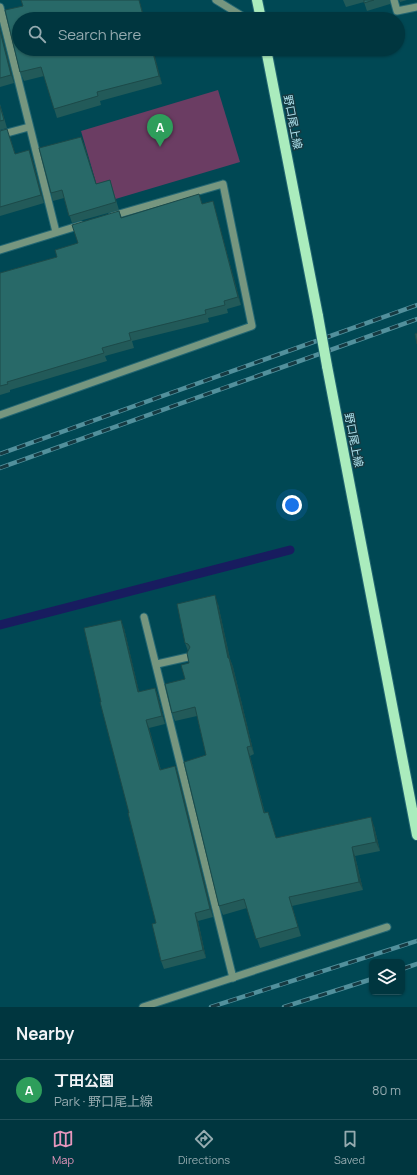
<!DOCTYPE html>
<meta charset="utf-8">
<style>
body{margin:0;font-family:Manrope,"Noto Sans JP",sans-serif;background:#0a3e46;color:#f1f3f6}
.controls{position:absolute;right:12px;bottom:12px;display:grid;overflow:hidden;border-radius:6px;box-shadow:0 1px 3px #0004}
.controls button{width:36px;height:36px;display:grid;place-items:center;padding:0;border:0;border-bottom:1px solid #225059;background:#00363f;color:#f1f3f6;font:20px sans-serif}
.you{position:absolute;left:292px;top:505px;width:14px;height:14px;margin:-10px;border:3px solid #fff;border-radius:50%;background:#1a73e8;box-shadow:0 0 0 6px #1a73e833}
.badge{display:grid;place-items:center;width:26px;height:26px;border-radius:50%;background:#e797bd;color:#fff;font-size:13px;font-weight:700}
.pin{position:absolute;translate:-50% -33px;filter:drop-shadow(0 1px 2px #0008)}
.pin::after{content:'';position:absolute;top:21px;width:14px;height:12px;background:inherit;clip-path:polygon(0 0,100% 0,50% 100%)}
.list{margin:0;padding:0;list-style:none}
h2{display:flex;justify-content:space-between;align-items:center;height:52px;margin:0;padding:0 16px;font-size:17px}
h2 small{font-size:13px;font-weight:400;color:#95abb0}
.list li{display:grid;grid-template-columns:26px 1fr auto;gap:12px;align-items:center;box-sizing:border-box;height:60px;padding:0 16px;border-top:1px solid #225059}
.list b{display:block;font-size:15px;white-space:nowrap}
.list p{margin:0;font-size:13px;white-space:nowrap;color:#95abb0}
.list em{font-size:13px;font-style:normal;color:#95abb0}
.icon{flex:none;width:22px;height:22px;fill:none;stroke:currentColor;stroke-width:2;stroke-linecap:round;stroke-linejoin:round}
.map{position:relative;flex:none;width:417px;height:1007px;overflow:hidden}
.search{position:absolute;background:#00363f;box-shadow:0 1px 3px #0004;left:12px;right:12px;top:12px;height:44px;display:flex;align-items:center;gap:10px;box-sizing:border-box;padding:0 14px;border-radius:22px;color:#95abb0;font-size:15px}
.sheet{height:112px;background:#00363f}
nav{display:flex;justify-content:space-around;align-items:center;box-sizing:border-box;height:56px;border-top:1px solid #225059;background:#00363f;font-size:11px;color:#95abb0}
nav a{display:grid;justify-items:center;gap:2px}
nav .on{color:#e797bd}
.map>svg:first-child{display:block}
.green{fill:#6b3d63}
.lines{fill:none;stroke-linecap:round;stroke-linejoin:round}
.stream{stroke:#181c5f;stroke-width:9}
.minor-casing{stroke:#236773;stroke-width:9}
.major-casing{stroke:#236773;stroke-width:12}
.minor{stroke:#76967f;stroke-width:7}
.major{stroke:#aaecbd;stroke-width:10}
.rail-casing{stroke:#52909c;stroke-width:4.5}
.rail{stroke:#163a42;stroke-width:3;stroke-dasharray:9;stroke-linecap:butt}
.major-bridge-casing{stroke:#236773;stroke-width:12;stroke-linecap:butt}
.major-bridge{stroke:#aaecbd;stroke-width:10}
.wall{fill:#225a59}
.shaded-wall{fill:#1c4a49}
.building{fill:#286968;stroke:#1c4a49}
.labels{text-anchor:middle;stroke-width:3;stroke-linejoin:round;paint-order:stroke}
.street-label{font-size:11px;fill:#b0e3ee;stroke:#163a42}
</style>
<div class="map">
<svg width="417" height="1007" viewBox="0 0 417 1007">
<rect width="100%" height="100%" fill="#004854"/>
<path class="green" d="M218 90 240 162 102 203 81 131Z"/>
<g class="lines">
<path class="stream" d="M0 625 290 550"/>
<defs>
<g id="minor">
<path d="M216 0 247 19"/>
<path d="M394 0 397 11 417 7"/>
<path d="M0 7 56 232"/>
<path d="M0 135 29 127"/>
<path d="M0 250 81 225"/>
<path d="M0 415 252 326 223 184 112 216"/>
<path d="M144 617 233 978"/>
<path d="M157 664 188 657"/>
<path d="M143 1007 387 927"/>
</g>
<g id="major">
<path d="M257 0 261 19"/>
<path d="M266 49 318 316"/>
<path d="M327 366 417 835"/>
</g>
</defs>
<use href="#minor" class="minor-casing"/>
<use href="#major" class="major-casing"/>
<use href="#minor" class="minor"/>
<use href="#major" class="major"/>
<defs>
<g id="rail">
<path d="M0 454 417 305"/>
<path d="M0 468 417 319"/>
<path d="M402 969 417 964"/>
<path d="M211 1007 417 941"/>
<path d="M284 1007 372 979"/>
</g>
</defs>
<use href="#rail" class="rail-casing"/>
<use href="#rail" class="rail"/>
<defs>
<path id="major-bridge" d="M318 316 327 366"/>
</defs>
<use href="#major-bridge" class="major-bridge-casing"/>
<use href="#major-bridge" class="major-bridge"/>
</g>
<g class="wall">
<path d="M21 0H139L162 84 100 101 101 105 57 118 44 76 24 81 20 72 23 6Z"/>
<path d="M343 0H390V4L367 11 364 2 346 7Z"/>
<path d="M399 0H407L400 2Z"/>
<path d="M0 28 14 83 0 87Z"/>
<path d="M0 104 7 128 0 130Z"/>
<path d="M0 131 10 137 15 154 32 158 44 203 0 216Z"/>
<path d="M84 144 96 184 110 180 119 210 72 223 64 198 53 201 51 193Z"/>
<path d="M213 201 215 209 241 305 227 309 228 313 208 318 209 322 132 341 134 348 105 356 107 361 10 390V392L0 395V273L57 257 78 243 119 211 122 218 202 204Z"/>
<path d="M218 604 230 659 233 667 254 754 250 756 265 813 271 821 276 838 374 826 380 851 355 856 363 890 292 906 301 936 260 948 247 908 223 915 219 906 206 755 197 716 175 721 172 713 185 679 189 663 188 651 185 643Z"/>
<path d="M124 628 139 692 155 688 158 696 165 724 149 728 161 770 175 766 178 774 213 917 198 921 206 958 164 969 161 961 156 923 129 813Z"/>
</g>
<g class="shaded-wall">
<path d="M139 0 145 19H144Z"/>
<path d="M0 28 14 83 11 75 0 31Z"/>
<path d="M152 49H153L162 84 159 76Z"/>
<path d="M81 137 84 144 98 192 96 184Z"/>
<path d="M29 150 32 158 44 203 41 195Z"/>
<path d="M213 201 215 209 241 305 238 297Z"/>
<path d="M215 595 218 604 230 659 233 667 254 754 251 746 228 658Z"/>
<path d="M121 620 124 628 141 700 138 692Z"/>
<path d="M155 688 158 696 165 724 162 716Z"/>
<path d="M146 720 149 728 163 779 160 770Z"/>
<path d="M247 747 250 756 267 822 264 813Z"/>
<path d="M175 766 178 774 213 917 210 909Z"/>
<path d="M371 817 374 826 380 851 376 842Z"/>
<path d="M352 847 355 856 363 890 359 882Z"/>
<path d="M289 897 292 906 301 936 298 927Z"/>
<path d="M195 913 198 921 206 958 203 950Z"/>
</g>
<g class="building">
<path d="M21 0H139L144 19H19V49H152L159 76 97 92 98 96 54 109 41 67 20 72 5 10 23 6Z"/>
<path d="M364 0H374L364 3Z"/>
<path d="M0 31 11 75 0 78Z"/>
<path d="M0 106 4 120 0 121Z"/>
<path d="M7 129 15 154 29 150 41 195 0 207V131Z"/>
<path d="M81 137 96 184 110 180 116 202 69 216 62 190 51 193 39 148Z"/>
<path d="M199 194 202 204 213 201 238 297 224 301 225 305 205 310 206 314 129 333 131 340 102 348 104 353 7 382 8 384 0 386V273L57 257 55 250 78 243 72 225 119 211 121 218Z"/>
<path d="M417 333V344L415 334Z"/>
<path d="M215 595 228 658H229L251 746 247 747 264 813 268 812 276 838 371 817 376 842 352 847 359 882 289 897 298 927 256 939 244 899 219 906 184 762 206 755 195 707 172 713 165 684 185 679 181 665 189 663 187 653 190 647 188 644 185 643 177 604Z"/>
<path d="M121 620 138 692 155 688 162 716 146 720 160 770 175 766 210 909 195 913 203 950 161 961 152 924 156 923 128 813H129L100 702H101L84 628Z"/>
</g>
<g class="labels">
<g class="street-label">
<text transform="translate(293 122) rotate(79)" y="4">野口尾上線</text>
<text transform="translate(354 440) rotate(79)" y="4">野口尾上線</text>
</g>
</g>
</svg>
<div class="controls">
<button><svg class="icon" aria-label="layers" viewBox="0 0 24 24"><path d="M12 4l9 5-9 5-9-5zM3 14l9 5 9-5"/></svg></button>
</div>
<div class="you"></div>
<div class="pin badge" style="left:160px;top:147px;background:#2e9e5b">A</div>
<div class="search"><svg class="icon" aria-label="search" viewBox="0 0 24 24"><circle cx="10" cy="10" r="6"/><path d="M15 15l6 6"/></svg>Search here</div>
</div>
<section class="sheet">
<h2>Nearby<small></small></h2>
<ul class="list">
<li><span class="badge" style="background:#2e9e5b">A</span><div><b>丁田公園</b><p>Park · 野口尾上線</p></div><em>80 m</em></li>
</ul>
</section>
<nav>
<a class="on"><svg class="icon" aria-label="map" viewBox="0 0 24 24"><path d="M3 6l6-2 6 2 6-2v14l-6 2-6-2-6 2zM9 4v14M15 6v14"/></svg>Map</a>
<a><svg class="icon" aria-label="directions" viewBox="0 0 24 24"><path d="M12 3l9 9-9 9-9-9zM9 14v-3h6M13 9l2 2-2 2"/></svg>Directions</a>
<a><svg class="icon" aria-label="saved" viewBox="0 0 24 24"><path d="M7 4h10v16l-5-4-5 4z"/></svg>Saved</a>
</nav>
